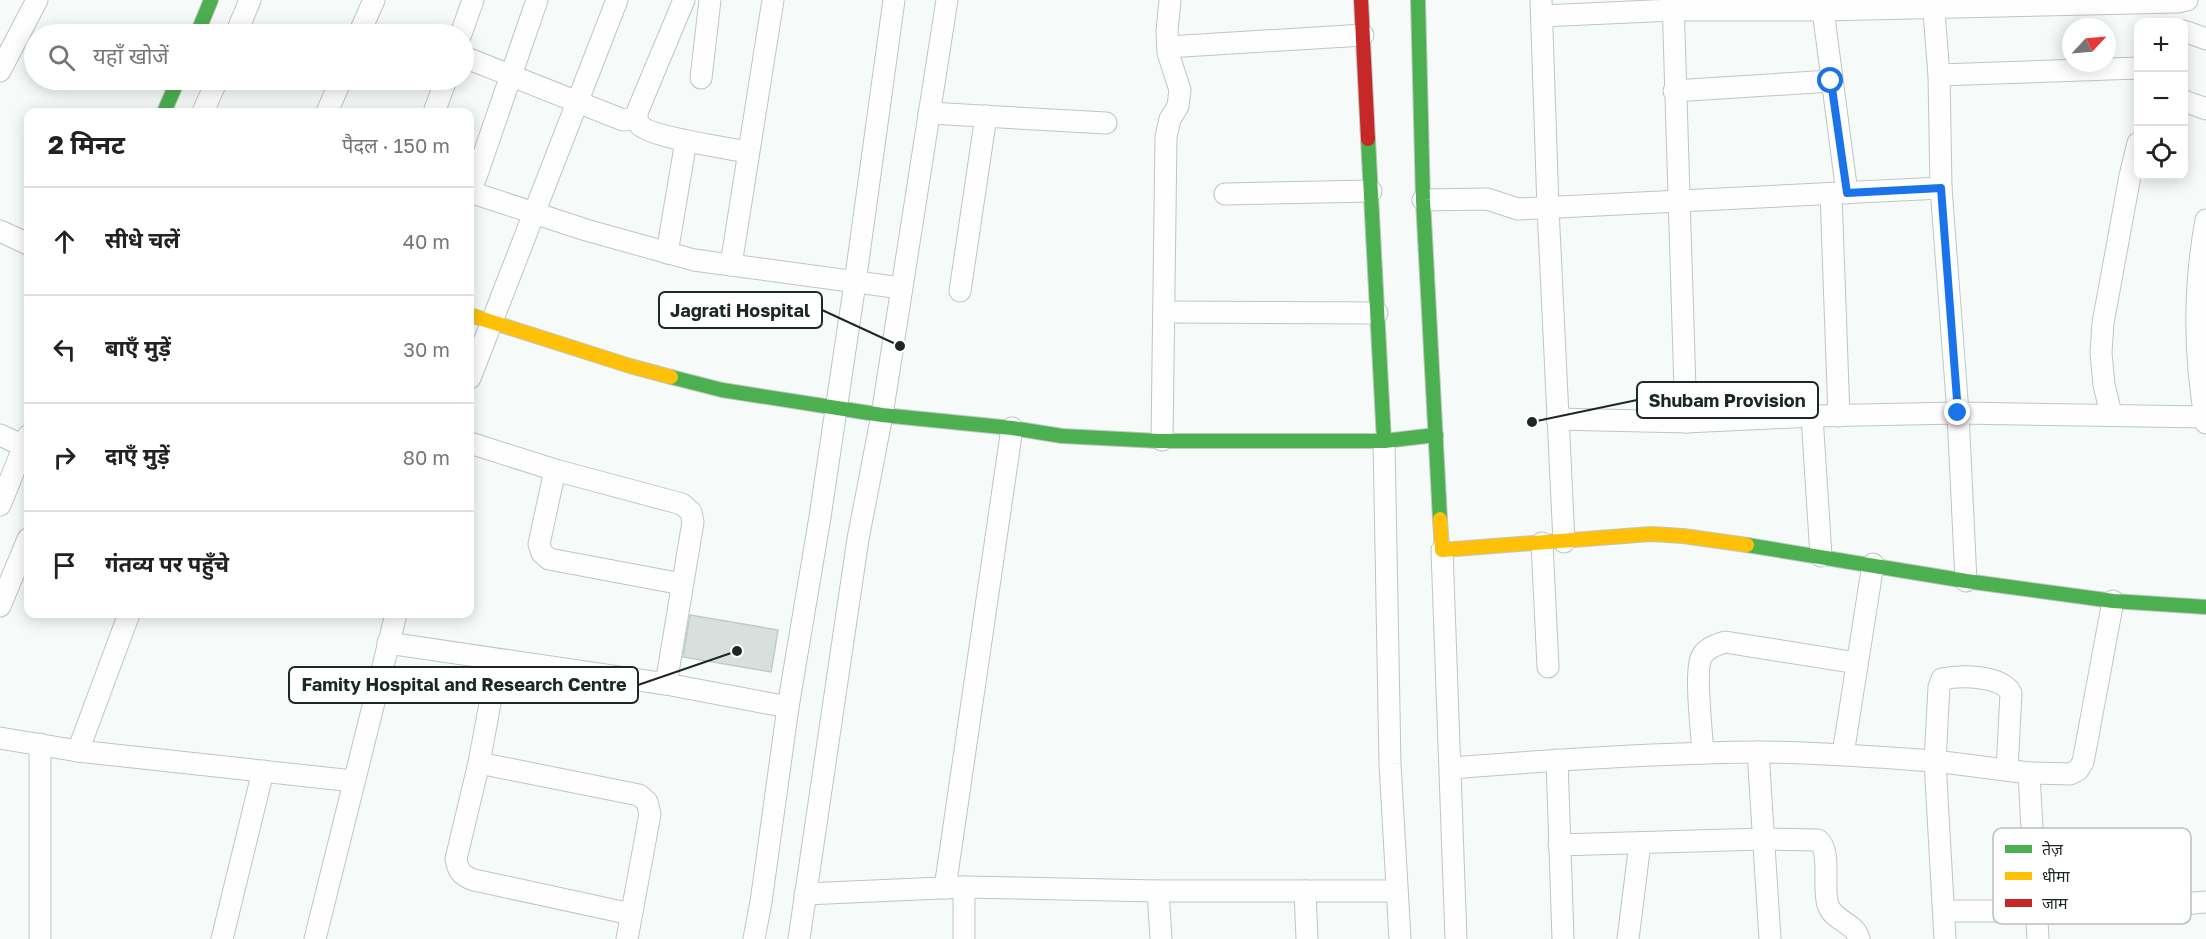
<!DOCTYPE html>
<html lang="hi">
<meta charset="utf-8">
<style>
body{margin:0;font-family:"Golos Text","Noto Sans Devanagari",sans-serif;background:#f2f2f2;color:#222}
.controls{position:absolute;right:18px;top:18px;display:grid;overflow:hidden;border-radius:12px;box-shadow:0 3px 15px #0003}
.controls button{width:54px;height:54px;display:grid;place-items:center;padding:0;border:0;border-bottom:2px solid #e0e0e0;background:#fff;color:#222;font:30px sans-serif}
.compass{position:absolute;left:2062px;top:18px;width:54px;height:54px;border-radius:50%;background:#fff;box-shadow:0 3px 15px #0003;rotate:64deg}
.stop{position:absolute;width:18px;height:18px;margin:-14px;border:4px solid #1a73e8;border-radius:50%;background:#fff}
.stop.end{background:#1a73e8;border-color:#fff;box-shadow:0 2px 6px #0008}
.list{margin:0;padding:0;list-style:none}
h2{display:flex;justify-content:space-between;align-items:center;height:78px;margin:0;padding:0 24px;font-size:26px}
h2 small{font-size:20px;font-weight:400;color:#767676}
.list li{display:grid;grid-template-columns:39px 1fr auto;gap:18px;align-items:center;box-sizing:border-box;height:108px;padding:0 24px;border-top:2px solid #e0e0e0}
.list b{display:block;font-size:22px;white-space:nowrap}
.list em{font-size:20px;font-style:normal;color:#767676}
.icon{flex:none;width:33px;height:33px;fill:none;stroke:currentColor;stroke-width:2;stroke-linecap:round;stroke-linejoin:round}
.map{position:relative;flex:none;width:2206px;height:939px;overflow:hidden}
.search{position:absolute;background:#fff;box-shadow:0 3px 15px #0003;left:24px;top:24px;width:450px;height:66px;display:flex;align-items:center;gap:15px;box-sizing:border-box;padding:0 21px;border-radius:33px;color:#767676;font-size:22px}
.panel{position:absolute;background:#fff;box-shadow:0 3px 15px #0003;left:24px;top:108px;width:450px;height:510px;border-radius:12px}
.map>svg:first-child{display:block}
.building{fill:#d8e0de;stroke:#c2cac8;stroke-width:1.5}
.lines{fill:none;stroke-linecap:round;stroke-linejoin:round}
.street-casing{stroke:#bec6c4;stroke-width:23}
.fast-casing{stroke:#bec6c4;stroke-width:16}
.slow-casing{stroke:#bec6c4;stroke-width:16}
.jam-casing{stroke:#bec6c4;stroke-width:16}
.street{stroke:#fefefe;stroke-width:21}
.fast{stroke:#4caf50;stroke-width:14}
.slow{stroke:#ffc107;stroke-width:14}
.jam{stroke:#c62828;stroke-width:14}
.route{stroke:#1a73e8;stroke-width:8}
.key{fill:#fff;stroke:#bbbebe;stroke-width:1.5}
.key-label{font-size:16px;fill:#1d2725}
.leader{fill:none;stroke:#1d2725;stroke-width:2}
.callout-dot{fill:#1d2725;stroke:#fff;stroke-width:2}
.callout{fill:#fff;stroke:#1d2725;stroke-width:2}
.callout-label{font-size:18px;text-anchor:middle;font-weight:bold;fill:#1d2725}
</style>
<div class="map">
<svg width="2206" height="939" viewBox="0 0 2206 939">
<rect width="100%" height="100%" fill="#f6fbfa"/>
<path class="building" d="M690 615 778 630 771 672 683 657Z"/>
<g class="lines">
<defs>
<g id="street">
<path d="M684 0 638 110C637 114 636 119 639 124 648 137 728 148 747 152"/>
<path d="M1541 0 1548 208 1564 542"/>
<path d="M1673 0 1686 422"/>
<path d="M1933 0 1939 75 1941 188 1958 413 1966 581"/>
<path d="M1823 10 1847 193"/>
<path d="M1542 16 1673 10H1823L2178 2 2187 0"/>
<path d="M2184 31 2206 39"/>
<path d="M236 34 250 0"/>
<path d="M359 34 374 0"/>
<path d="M461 34 473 0"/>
<path d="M1168 47 1363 35"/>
<path d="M464 57 623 120 636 118"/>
<path d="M0 71 37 0"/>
<path d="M1939 75 2138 68"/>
<path d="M701 78 710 0"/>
<path d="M1674 91 1831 81"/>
<path d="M2184 101 2206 109"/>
<path d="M203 112 217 80"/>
<path d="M327 112 341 80"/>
<path d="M434 112 446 80"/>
<path d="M929 113 1106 123"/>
<path d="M470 191 477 174 537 0"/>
<path d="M470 192 586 230 694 260 901 288"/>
<path d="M1225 194 1371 191"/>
<path d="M1831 194 1839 416"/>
<path d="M1423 200 1487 199 1518 209 1941 188"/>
<path d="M2206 220C2194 286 2194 356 2206 423"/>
<path d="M0 231 28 244"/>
<path d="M667 253 686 141"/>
<path d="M731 265 773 0"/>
<path d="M960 291 986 116"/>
<path d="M1164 312 1377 313"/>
<path d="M470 378 617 0"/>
<path d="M2111 414 2104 385 2101 353 2103 323 2130 176 2138 143"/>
<path d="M1812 416 1821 556"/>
<path d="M1557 419 1686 422 1812 416 1958 413 2205 417"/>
<path d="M0 435 24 446"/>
<path d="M1162 440 1166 137 1170 119 1178 106 1180 90 1168 53 1167 31 1170 0"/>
<path d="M1384 441 1390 764 1400 939"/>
<path d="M470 443 555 470 682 504 691 512 693 522 666 684"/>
<path d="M555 470 539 544 542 553 549 559 682 584"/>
<path d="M0 505 28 436"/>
<path d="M1542 543 1548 667"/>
<path d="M1442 550 1456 939"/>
<path d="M0 606 28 539"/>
<path d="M388 643 666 684 788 707"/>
<path d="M498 660 479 763 456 859C458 871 462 876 474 880L631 914"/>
<path d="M0 738 78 751 353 781"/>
<path d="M78 751 129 614"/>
<path d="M1758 752 1770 939"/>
<path d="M1703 753C1702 735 1694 668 1702 656 1707 647 1717 645 1725 642L1857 663"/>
<path d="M1843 754 1873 564"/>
<path d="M1557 760 1563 939"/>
<path d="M479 763 639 795 647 802 650 814 627 939"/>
<path d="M1451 768C1552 760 1655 753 1757 752 1817 752 1876 757 1935 761L1939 687 1942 679C1960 675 2001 675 2011 693L2007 770"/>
<path d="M2029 773 2038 939"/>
<path d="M1559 845 1762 839 1818 840C1832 851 1822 887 1828 905 1834 922 1855 922 1859 939"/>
<path d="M945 888 1012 428"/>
<path d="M1158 891 1161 939"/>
<path d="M1305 891 1307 939"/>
<path d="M805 894 964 887 1158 891H1397"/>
<path d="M1944 911H2049L2160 906 2206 902"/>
<path d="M40 939V744"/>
<path d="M222 939 263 771"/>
<path d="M315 939 396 614"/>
<path d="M754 939 761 902 788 707 820 517 855 283 894 0"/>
<path d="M799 939 858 539 882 415 947 0"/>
<path d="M964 939V887"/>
<path d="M1628 939 1640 843"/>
<path d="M1945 939 1935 761 2029 773 2070 774 2078 770 2083 762 2113 601"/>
</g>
<g id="fast">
<path d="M1418 0 1423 200 1440 519"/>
<path d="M197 34 211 0"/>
<path d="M164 112 178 80"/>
<path d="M1368 139 1384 441"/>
<path d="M671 377 722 390 882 415 1012 428 1062 436 1159 441H1384L1436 435"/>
<path d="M1747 545 1966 581 2113 601 2206 607"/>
</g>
<g id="slow">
<path d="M470 315 630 366 671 377"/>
<path d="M1440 519 1442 550 1651 534 1683 536 1747 545"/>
</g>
<path id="jam" d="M1361 0 1368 139"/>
</defs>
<use href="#street" class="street-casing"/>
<use href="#fast" class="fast-casing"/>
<use href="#slow" class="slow-casing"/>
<use href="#jam" class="jam-casing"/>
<use href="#street" class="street"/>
<use href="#fast" class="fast"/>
<use href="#slow" class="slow"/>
<use href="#jam" class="jam"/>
</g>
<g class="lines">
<path class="route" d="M1831 81 1847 193 1941 188 1958 413"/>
</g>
<rect x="1993" y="828" width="198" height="96" rx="9" class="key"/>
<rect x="2005" y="845" width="27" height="8" fill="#4caf50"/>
<rect x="2005" y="872" width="27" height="8" fill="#ffc107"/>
<rect x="2005" y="899" width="27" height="8" fill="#c62828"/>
<g class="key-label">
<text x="2042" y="855">तेज़</text>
<text x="2042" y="882">धीमा</text>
<text x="2042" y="909">जाम</text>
</g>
<path class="leader" d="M900 346L822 310M1532 422L1637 400M737 651L638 685"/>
<g class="callout-dot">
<circle cx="900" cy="346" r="6"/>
<circle cx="1532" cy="422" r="6"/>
<circle cx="737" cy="651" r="6"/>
</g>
<g class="callout">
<rect x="659" y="292" width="163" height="36" rx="6"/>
<rect x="1637" y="382" width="181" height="36" rx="6"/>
<rect x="289" y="667" width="349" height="36" rx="6"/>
</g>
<g class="callout-label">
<text x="740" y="317">Jagrati Hospital</text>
<text x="1727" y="407">Shubam Provision</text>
<text x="464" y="691">Famity Hospital and Research Centre</text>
</g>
</svg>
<div class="controls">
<button>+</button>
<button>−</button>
<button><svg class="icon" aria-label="locate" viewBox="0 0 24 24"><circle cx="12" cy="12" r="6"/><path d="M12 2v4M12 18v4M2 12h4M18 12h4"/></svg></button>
</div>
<svg class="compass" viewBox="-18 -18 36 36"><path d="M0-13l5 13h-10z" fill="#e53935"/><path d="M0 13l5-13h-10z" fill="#767676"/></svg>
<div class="stop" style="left:1831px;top:81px"></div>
<div class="stop end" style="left:1958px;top:413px"></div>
<div class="search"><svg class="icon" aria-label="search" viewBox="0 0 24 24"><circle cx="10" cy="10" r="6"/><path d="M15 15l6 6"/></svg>यहाँ खोजें</div>
<section class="panel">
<h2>2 मिनट<small>पैदल · 150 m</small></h2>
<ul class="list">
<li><svg class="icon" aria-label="ahead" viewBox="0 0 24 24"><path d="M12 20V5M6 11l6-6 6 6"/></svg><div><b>सीधे चलें</b></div><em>40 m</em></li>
<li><svg class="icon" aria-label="left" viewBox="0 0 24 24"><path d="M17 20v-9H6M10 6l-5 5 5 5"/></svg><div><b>बाएँ मुड़ें</b></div><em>30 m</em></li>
<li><svg class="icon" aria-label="right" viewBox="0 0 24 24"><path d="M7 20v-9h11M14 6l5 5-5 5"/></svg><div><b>दाएँ मुड़ें</b></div><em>80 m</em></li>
<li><svg class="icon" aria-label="arrive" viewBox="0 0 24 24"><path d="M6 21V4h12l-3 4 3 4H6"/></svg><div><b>गंतव्य पर पहुँचे</b></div></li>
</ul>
</section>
</div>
